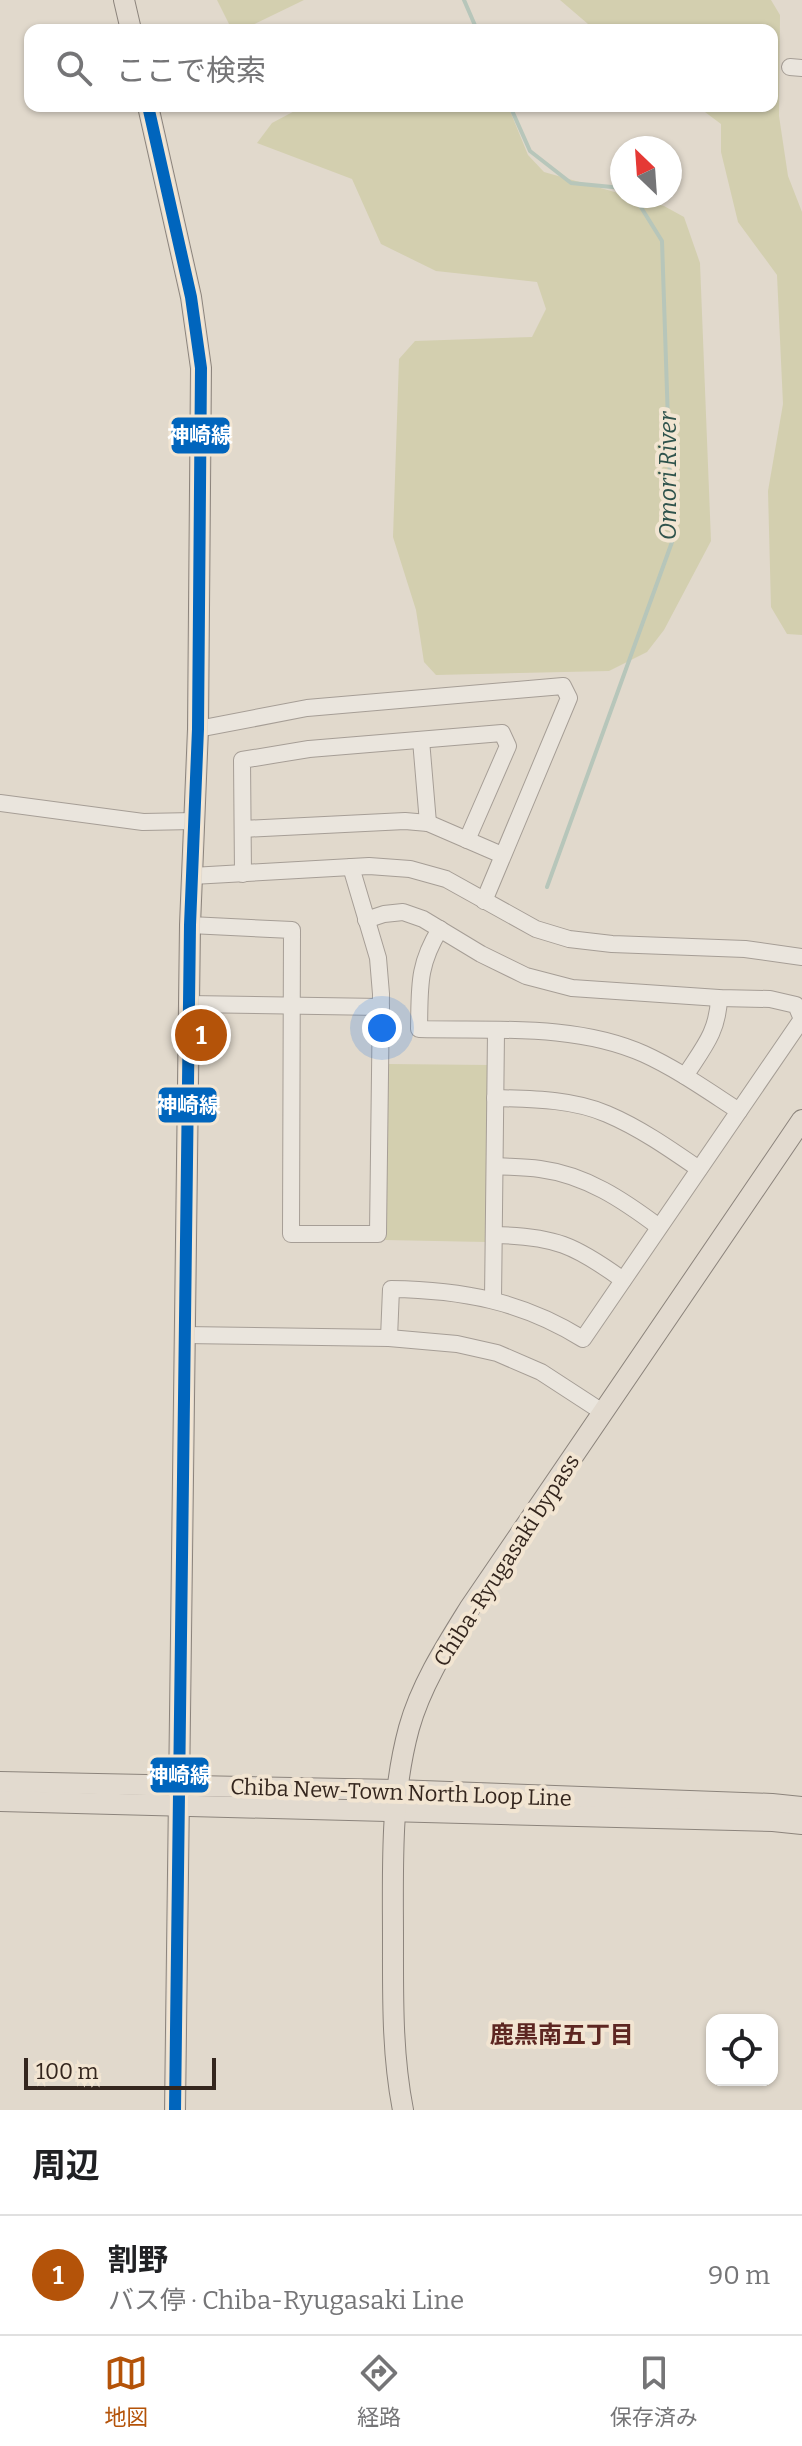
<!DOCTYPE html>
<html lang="ja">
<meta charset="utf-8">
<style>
body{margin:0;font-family:Bitter,"Noto Sans JP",serif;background:#f6f6f6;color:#202124}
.controls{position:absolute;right:24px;bottom:24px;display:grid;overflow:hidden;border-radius:16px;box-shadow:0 2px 6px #0004}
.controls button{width:72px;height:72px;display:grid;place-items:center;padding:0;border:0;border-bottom:2px solid #e0e0e0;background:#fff;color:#202124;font:40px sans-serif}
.compass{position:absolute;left:610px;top:136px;width:72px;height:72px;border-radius:50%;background:#fff;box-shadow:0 2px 6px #0004;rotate:335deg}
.scale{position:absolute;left:24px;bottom:20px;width:192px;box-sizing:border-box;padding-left:8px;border:4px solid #34261e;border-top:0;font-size:22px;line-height:28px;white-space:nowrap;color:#34261e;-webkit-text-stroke:6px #f2e5d2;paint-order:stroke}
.you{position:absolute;left:382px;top:1028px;width:28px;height:28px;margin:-20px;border:6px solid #fff;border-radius:50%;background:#1a73e8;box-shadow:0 0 0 12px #1a73e833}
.badge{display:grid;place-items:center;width:52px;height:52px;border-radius:50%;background:#b45309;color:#fff;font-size:26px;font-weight:700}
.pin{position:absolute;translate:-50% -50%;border:4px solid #fff;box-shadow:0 2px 8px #0006}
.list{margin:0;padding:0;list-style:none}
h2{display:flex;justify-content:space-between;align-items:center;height:104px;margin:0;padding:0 32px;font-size:34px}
h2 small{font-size:26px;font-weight:400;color:#757577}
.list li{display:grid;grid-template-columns:52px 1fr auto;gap:24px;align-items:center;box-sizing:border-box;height:120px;padding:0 32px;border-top:2px solid #e0e0e0}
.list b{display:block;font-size:30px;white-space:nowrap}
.list p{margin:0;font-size:26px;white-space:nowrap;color:#757577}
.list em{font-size:26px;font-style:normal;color:#757577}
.icon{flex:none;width:44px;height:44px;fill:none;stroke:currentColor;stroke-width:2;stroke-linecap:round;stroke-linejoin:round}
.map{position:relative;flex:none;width:802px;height:2110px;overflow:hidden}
.search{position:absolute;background:#fff;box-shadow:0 2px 6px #0004;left:24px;right:24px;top:24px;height:88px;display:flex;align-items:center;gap:20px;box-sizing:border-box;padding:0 28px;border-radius:16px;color:#757577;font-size:30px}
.sheet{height:224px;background:#fff}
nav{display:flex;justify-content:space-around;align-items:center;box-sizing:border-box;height:112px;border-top:2px solid #e0e0e0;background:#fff;font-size:22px;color:#757577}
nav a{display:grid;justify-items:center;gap:4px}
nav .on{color:#b45309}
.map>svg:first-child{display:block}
.green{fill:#d3cfaf}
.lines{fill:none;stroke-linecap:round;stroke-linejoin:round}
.stream{stroke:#b7c6ba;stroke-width:4}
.minor-casing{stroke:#a69e96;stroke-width:18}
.major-casing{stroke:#8c847c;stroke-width:22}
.minor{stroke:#eae5dd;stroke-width:16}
.major{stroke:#e2dacf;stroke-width:20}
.bus-1-casing{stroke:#f2e5d2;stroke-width:18}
.bus-1{stroke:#0065bd;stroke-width:12}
.labels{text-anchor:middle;stroke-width:8;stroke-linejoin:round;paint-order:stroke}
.street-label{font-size:22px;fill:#34261e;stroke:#f2e5d2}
.water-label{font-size:24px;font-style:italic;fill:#2f534c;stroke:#f2e5d2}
.neighbourhood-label{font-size:24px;font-weight:bold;fill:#5d2621;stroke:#f2e5d2}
.line-badge{stroke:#f2e5d2;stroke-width:3}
.badge-label{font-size:22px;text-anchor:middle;font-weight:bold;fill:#fff}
</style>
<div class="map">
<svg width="802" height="2110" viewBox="0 0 802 2110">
<rect width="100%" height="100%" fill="#e1d9cc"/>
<g class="green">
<path d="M217 0H304L242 30H232Z"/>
<path d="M560 0H771L780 15 779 116 788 176 802 212V635L787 634 771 607 768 491 783 404 777 275 738 222 721 152V124L697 106H772V30H595Z"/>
<path d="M304 106H508L528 155 544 172 664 206 684 217 700 263 711 541 664 630 647 652 609 671 436 675 424 662 416 610 393 537 399 359 415 341 532 337 546 309 537 282 436 271 381 244 352 179 257 143 272 123Z"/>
<path d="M388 1064 490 1065 486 1242 385 1240Z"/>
</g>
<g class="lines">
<g class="stream">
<path d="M464 0 477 30"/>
<path d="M510 106 530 151 571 183 622 188"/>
<path d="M547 887 672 542 662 241 634 196"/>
</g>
<defs>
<g id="minor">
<path d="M790 67 802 68"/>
<path d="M198 729 307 708 563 686 569 698 484 901"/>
<path d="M421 740 428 823"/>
<path d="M0 803 143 822 194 821"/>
<path d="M243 829 405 821 428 823 502 855"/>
<path d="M243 874 242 760 309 749 502 733 508 746 467 840"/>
<path d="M192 876 369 866 410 869 446 879 536 929 569 939 612 944 745 949 802 957"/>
<path d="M366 920 384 914 403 912 423 919 481 954 526 976 572 988 719 998 770 999 796 1005 802 1019 583 1339C522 1301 462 1290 391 1289L389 1338"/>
<path d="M190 925 292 930 291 1234H378L381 994 378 958 351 867"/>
<path d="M440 929C417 966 420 988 419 1029 492 1031 575 1023 644 1054 677 1069 708 1091 739 1111"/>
<path d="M189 1004 381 1007"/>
<path d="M685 1076C703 1048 718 1032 719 998"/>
<path d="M495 1098C532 1099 573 1099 607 1114 640 1128 670 1149 699 1169"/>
<path d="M495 1166C509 1167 525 1167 540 1169 586 1175 623 1200 659 1227"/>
<path d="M494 1235C554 1236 575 1245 623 1280"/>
<path d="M493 1300 496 1032"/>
<path d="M184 1335 389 1338 457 1344 497 1353 541 1372 604 1413"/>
</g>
<g id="major">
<path d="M124 0 131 30"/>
<path d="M148 106 191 297 201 368 198 729 190 925 175 2110"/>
<path d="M0 1782 396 1790 772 1804 802 1807"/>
<path d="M0 1801 773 1821 802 1824"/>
<path d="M403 2110C392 2054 393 1997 393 1940 393 1868 390 1798 409 1728 421 1685 446 1646 469 1609L802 1120"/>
</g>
</defs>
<use href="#minor" class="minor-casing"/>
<use href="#major" class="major-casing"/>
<use href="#minor" class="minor"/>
<use href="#major" class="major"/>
<defs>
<path id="bus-1" d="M148 106 191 297 201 368 198 729 190 925 175 2110"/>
</defs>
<use href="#bus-1" class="bus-1-casing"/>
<use href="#bus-1" class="bus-1"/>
</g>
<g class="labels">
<g class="street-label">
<text transform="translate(506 1560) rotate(-57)" y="8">Chiba-Ryugasaki bypass</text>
<text transform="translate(401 1792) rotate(2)" y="8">Chiba New-Town North Loop Line</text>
</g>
<g class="water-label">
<text transform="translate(668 476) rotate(-90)" y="8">Omori River</text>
</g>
<g class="neighbourhood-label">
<text x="562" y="2043">鹿黒南五丁目</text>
</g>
</g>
<g class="line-badge">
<rect x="170" y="416" width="61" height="39" rx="8" fill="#0065bd"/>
<rect x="157" y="1086" width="61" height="38" rx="8" fill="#0065bd"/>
<rect x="149" y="1756" width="61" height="38" rx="8" fill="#0065bd"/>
</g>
<g class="badge-label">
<text x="200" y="443">神崎線</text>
<text x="188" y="1113">神崎線</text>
<text x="179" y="1783">神崎線</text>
</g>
</svg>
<div class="controls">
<button><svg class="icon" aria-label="locate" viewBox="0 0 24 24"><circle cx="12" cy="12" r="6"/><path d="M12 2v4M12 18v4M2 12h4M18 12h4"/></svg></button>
</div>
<svg class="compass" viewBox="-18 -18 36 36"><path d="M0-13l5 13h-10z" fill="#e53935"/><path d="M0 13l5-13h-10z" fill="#757577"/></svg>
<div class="scale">100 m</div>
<div class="you"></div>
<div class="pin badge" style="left:201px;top:1035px">1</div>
<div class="search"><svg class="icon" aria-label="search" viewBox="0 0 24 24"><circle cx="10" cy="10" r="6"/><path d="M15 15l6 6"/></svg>ここで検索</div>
</div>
<section class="sheet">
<h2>周辺<small></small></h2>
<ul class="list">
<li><span class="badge">1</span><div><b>割野</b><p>バス停 · Chiba-Ryugasaki Line</p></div><em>90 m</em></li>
</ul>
</section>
<nav>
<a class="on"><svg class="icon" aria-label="map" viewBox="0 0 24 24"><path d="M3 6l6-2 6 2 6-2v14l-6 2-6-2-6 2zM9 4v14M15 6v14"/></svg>地図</a>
<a><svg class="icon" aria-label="directions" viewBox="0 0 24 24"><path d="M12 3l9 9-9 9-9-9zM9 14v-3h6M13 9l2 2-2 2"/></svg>経路</a>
<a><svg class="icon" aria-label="saved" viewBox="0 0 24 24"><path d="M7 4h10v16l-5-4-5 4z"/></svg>保存済み</a>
</nav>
